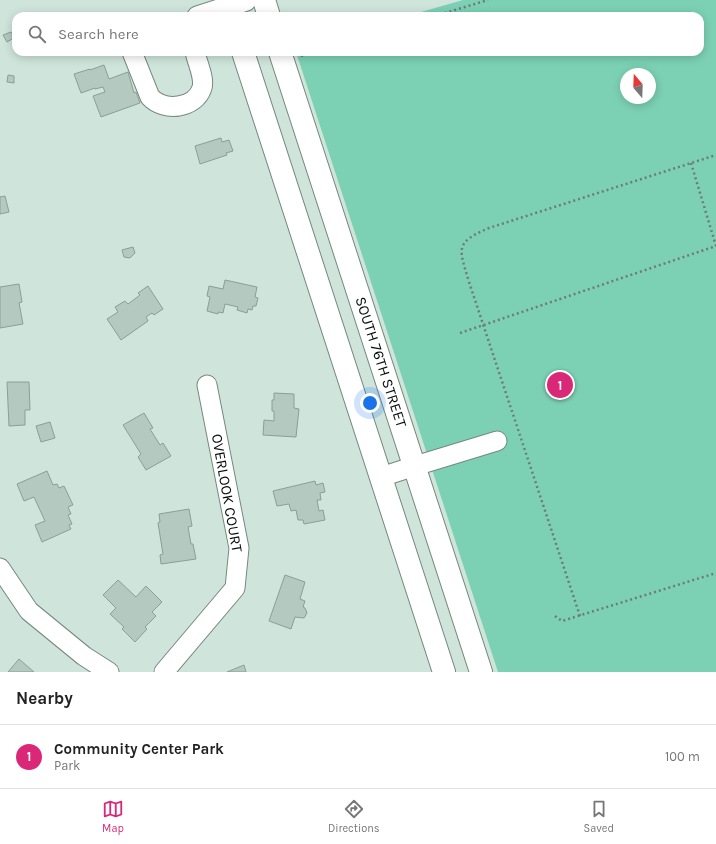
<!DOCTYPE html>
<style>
body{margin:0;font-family:Karla,sans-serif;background:#f2f2f2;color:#222}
.compass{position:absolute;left:620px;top:68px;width:36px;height:36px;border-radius:50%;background:#fff;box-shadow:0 2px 10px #0003;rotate:341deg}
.you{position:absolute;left:370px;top:403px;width:14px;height:14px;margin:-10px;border:3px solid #fff;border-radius:50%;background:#1a73e8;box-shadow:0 0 0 6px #1a73e833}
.badge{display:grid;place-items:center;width:26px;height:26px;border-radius:50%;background:#db2777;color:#fff;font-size:13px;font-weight:700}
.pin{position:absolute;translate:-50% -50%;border:2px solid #fff;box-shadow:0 1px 4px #0006}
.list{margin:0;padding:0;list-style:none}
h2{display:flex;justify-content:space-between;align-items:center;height:52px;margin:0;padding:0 16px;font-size:17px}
h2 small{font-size:13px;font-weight:400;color:#767676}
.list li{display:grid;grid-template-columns:26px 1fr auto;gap:12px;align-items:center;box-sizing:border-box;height:64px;padding:0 16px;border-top:1px solid #e0e0e0}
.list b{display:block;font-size:15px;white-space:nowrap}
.list p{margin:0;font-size:13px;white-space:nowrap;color:#767676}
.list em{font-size:13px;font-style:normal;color:#767676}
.icon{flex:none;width:22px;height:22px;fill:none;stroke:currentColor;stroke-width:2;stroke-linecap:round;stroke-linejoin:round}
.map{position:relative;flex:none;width:716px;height:672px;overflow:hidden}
.search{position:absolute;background:#fff;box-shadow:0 2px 10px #0003;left:12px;right:12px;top:12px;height:44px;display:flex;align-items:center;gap:10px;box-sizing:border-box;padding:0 14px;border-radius:12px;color:#767676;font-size:15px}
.sheet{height:116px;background:#fff}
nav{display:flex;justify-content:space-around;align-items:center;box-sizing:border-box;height:56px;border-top:1px solid #e0e0e0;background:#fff;font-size:11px;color:#767676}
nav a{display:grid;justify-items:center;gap:2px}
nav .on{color:#db2777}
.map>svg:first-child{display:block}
.green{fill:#7cd1b5;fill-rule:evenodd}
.building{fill:#b4cac1;stroke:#8a9f97}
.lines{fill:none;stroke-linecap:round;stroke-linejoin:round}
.minor-casing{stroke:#748880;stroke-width:21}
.major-casing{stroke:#748880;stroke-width:24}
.path{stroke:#6d7c76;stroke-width:2.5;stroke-dasharray:2 3;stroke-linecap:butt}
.minor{stroke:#fff;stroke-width:19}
.major{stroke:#fff;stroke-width:22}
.labels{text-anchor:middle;stroke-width:4;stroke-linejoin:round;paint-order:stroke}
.street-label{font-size:15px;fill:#060d0b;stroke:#fff}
</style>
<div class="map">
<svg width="716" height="672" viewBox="0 0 716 672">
<rect width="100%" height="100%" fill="#cfe5dc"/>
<path class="green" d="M463 0H716V672H498L296 52H700V16H407ZM626 74H650V98H626Z"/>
<g class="building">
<path d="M11 32 14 38 7 42 3 35Z"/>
<path d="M104 65 109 79 128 72 134 93 136 92 140 103 101 117 93 96 105 92 103 87 95 89V88L81 93 74 74 90 69V70Z"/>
<path d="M8 75 14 76V83L7 82Z"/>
<path d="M221 138 222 142 229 140 233 151 226 153 227 155 200 164 195 146Z"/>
<path d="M5 196 9 212 0 214V197Z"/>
<path d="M133 247 135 253 130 258 124 257 122 250Z"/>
<path d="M225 280 257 287 255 297 258 298 256 306H253L252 310 248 309 247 313 237 310 238 307 225 304 223 313 218 312V314L207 311 210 297 207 296 209 286 223 289Z"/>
<path d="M19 284 22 302 19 303 23 324 0 328V287Z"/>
<path d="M148 286 163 309 154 315 152 313 146 317 148 321 121 340 107 319 118 312 115 307 125 301 128 304 140 295 138 293Z"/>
<path d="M7 382H29L30 410H25V425L9 426Z"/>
<path d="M274 393 294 394V408L299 409 296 437 263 435 264 420 274 421V411H272V400H274Z"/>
<path d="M144 413 153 428 150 429 160 445 163 443 171 456 146 470 138 457 141 454 123 425Z"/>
<path d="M50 422 55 438 41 442 36 426Z"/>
<path d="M47 471 53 485 57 484 59 488 64 486 73 505 68 507 71 514 68 515 72 524 69 525 71 529 42 542 35 525 45 521 34 497 24 501 17 484Z"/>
<path d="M315 481 316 485 323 483 325 492 320 493 321 500H317L319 511 323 510 325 520 304 524 303 520H298L296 510 291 511 289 504 277 506 273 491Z"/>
<path d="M189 509 192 526 188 527 191 544H193L196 559 161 564 160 555 163 554 158 523 160 522 159 514Z"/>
<path d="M285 575 305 582 300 599 305 601 303 607 305 608 307 613 304 618 295 617 291 629 269 621Z"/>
<path d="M118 580 136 597 146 586 162 602 152 612 156 616 145 627 147 629 135 642 122 629 124 627 110 614 116 608 103 595Z"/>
<path d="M19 659 34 672H8Z"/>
<path d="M244 665 246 672H227Z"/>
</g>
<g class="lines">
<defs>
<g id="minor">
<path d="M197 16 228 6"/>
<path d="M132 52 150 97C164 112 195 109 202 88 205 78 197 62 195 52"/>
<path d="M381 477 415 466 497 441"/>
<path d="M0 568 29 611 84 656 109 672"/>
<path d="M164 672 235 588 239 548 207 385"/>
</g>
<g id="major">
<path d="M264 0 269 16"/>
<path d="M228 6 245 0"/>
<path d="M243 52 444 672"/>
<path d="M280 52 481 672"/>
</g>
</defs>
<use href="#minor" class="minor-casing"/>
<use href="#major" class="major-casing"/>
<g class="path">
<path d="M435 16 488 0"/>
<path d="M301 56 315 52"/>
<path d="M691 163 716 246"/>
<path d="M460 333 716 246"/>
<path d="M555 616 562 621 716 573"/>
<path d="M580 616 469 282C459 248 454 243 489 228L716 155"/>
</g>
<use href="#minor" class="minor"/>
<use href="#major" class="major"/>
</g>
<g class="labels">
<g class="street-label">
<text transform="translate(381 362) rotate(72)" y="5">SOUTH 76TH STREET</text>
<text transform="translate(227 493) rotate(80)" y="5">OVERLOOK COURT</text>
</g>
</g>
</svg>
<svg class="compass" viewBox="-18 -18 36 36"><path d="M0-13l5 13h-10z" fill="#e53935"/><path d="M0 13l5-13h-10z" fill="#767676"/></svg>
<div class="you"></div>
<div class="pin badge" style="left:560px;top:385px">1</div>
<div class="search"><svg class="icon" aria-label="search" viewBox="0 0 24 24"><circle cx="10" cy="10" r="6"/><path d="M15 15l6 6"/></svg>Search here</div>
</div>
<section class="sheet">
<h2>Nearby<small></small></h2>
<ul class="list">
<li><span class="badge">1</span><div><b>Community Center Park</b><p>Park</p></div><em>100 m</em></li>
</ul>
</section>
<nav>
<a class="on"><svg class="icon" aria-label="map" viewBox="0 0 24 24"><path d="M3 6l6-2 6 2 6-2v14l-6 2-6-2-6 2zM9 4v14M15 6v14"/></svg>Map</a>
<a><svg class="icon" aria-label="directions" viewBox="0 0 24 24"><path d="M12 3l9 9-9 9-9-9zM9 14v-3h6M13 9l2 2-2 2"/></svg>Directions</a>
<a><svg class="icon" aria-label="saved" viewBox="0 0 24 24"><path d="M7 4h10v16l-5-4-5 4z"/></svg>Saved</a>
</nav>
